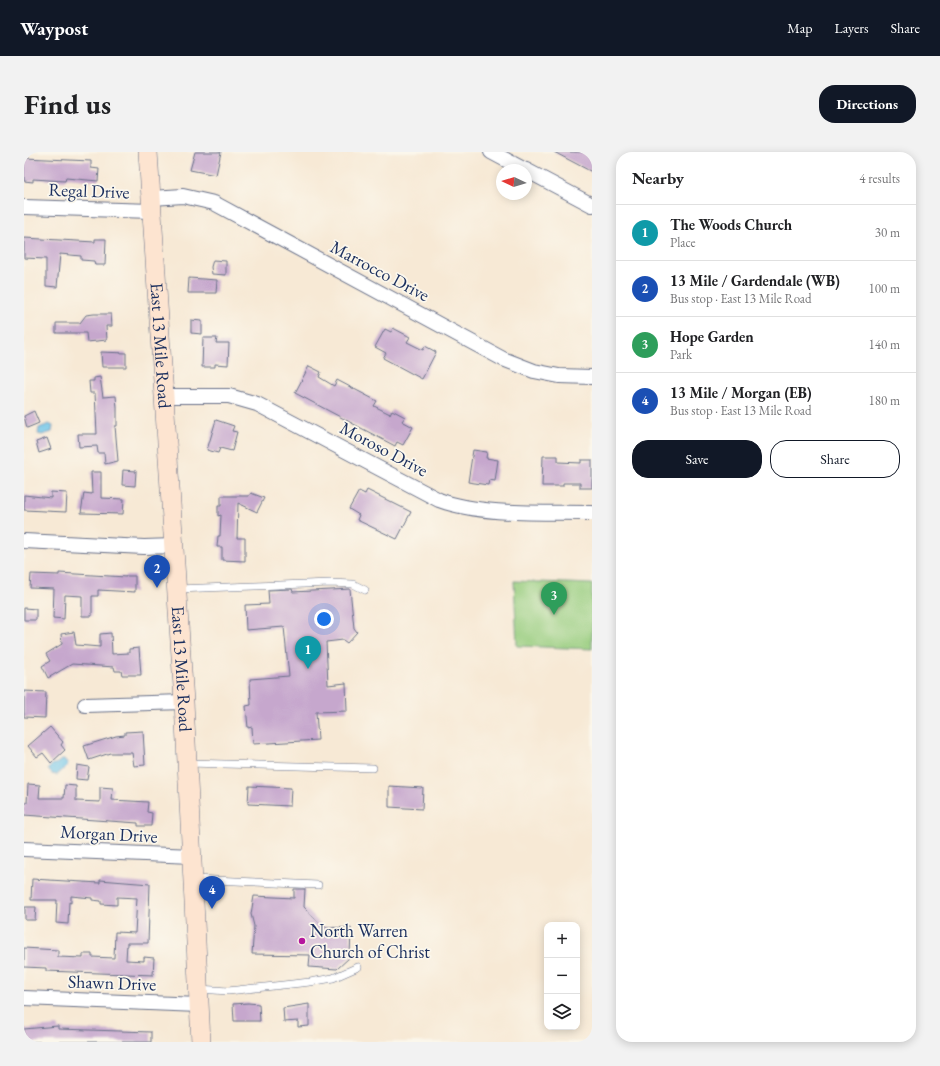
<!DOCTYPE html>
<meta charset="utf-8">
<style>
body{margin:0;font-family:"EB Garamond",serif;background:#f2f2f2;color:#202124}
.controls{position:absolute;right:12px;bottom:12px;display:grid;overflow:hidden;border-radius:8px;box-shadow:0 2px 10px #0003}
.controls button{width:36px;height:36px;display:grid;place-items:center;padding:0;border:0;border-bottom:1px solid #e0e0e0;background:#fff;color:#202124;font:20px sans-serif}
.compass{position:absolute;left:472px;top:12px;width:36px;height:36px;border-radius:50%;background:#fff;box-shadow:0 2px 10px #0003;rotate:274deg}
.you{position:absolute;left:300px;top:467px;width:14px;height:14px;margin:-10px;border:3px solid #fff;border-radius:50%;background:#1a73e8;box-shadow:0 0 0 6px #1a73e833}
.badge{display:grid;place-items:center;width:26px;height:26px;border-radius:50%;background:#111827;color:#fff;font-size:13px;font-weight:700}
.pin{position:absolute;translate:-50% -33px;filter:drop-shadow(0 1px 2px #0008)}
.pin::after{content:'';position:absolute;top:21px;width:14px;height:12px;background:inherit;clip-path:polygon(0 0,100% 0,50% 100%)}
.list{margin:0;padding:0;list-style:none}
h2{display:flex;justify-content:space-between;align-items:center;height:52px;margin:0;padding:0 16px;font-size:17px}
h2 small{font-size:13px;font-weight:400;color:#757577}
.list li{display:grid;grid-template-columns:26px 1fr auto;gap:12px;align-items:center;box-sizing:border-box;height:56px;padding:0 16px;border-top:1px solid #e0e0e0}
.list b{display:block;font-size:15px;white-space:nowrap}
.list p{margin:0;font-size:13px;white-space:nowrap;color:#757577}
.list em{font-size:13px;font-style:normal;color:#757577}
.actions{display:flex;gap:8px;padding:12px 16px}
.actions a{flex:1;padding:9px 0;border:1px solid #111827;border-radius:16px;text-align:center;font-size:14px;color:#111827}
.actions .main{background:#111827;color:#fff}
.icon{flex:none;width:22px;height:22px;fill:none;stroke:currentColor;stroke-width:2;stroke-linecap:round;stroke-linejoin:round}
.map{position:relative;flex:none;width:568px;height:890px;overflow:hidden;border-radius:16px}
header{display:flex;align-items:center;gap:24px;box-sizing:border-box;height:56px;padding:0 20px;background:#111827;color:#fff}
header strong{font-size:19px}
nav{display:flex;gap:22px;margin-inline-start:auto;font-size:14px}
.intro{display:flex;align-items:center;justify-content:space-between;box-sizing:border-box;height:96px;padding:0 24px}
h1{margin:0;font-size:28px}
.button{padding:10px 18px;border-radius:16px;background:#111827;color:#fff;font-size:14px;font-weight:700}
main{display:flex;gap:24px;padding:0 24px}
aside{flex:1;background:#fff;border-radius:16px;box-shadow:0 2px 10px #0003}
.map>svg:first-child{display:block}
.green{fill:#96cc7d;stroke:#587e6e}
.water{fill:#6bc3e8;stroke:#4379a3}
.building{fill:#c6a7cd}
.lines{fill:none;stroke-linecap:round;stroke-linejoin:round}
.service-casing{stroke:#687088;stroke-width:8}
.minor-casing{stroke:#687088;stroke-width:16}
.secondary-casing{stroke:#687088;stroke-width:20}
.service{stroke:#fff;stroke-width:7}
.minor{stroke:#fff;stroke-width:14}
.secondary{stroke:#fde4d0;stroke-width:19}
.poi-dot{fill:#b5179e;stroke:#fbf7ec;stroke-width:1.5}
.labels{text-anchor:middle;stroke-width:3.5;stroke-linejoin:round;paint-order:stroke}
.street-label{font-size:18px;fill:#1b2f5e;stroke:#fbf7ec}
.poi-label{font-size:18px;fill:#1b2f5e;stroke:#fbf7ec;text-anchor:start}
</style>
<header>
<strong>Waypost</strong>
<nav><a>Map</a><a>Layers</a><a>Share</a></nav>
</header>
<div class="intro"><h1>Find us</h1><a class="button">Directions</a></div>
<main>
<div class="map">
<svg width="568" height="890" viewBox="0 0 568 890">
<rect width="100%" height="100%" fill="#fbf7ec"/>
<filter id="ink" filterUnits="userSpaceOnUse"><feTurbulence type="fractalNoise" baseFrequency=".025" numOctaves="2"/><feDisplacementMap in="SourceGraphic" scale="8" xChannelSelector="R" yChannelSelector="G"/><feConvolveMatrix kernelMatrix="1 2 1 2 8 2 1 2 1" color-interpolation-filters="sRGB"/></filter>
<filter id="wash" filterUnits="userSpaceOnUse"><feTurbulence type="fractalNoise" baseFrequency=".012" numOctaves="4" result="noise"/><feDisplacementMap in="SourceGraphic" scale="16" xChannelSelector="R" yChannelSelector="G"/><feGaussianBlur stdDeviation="0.9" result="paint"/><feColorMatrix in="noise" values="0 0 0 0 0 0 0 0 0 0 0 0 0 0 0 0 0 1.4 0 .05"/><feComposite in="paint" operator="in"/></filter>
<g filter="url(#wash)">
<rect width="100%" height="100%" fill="#f7e9d5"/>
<path class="green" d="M490 429 568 432V497L493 494Z"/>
<g class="water">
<path d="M25 272 29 274 28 280 18 283 14 282 15 276Z"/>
<path d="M37 608H40L44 613 33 623 28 622 24 617 29 612H32Z"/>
</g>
<g id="blocks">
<g class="building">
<path d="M171 0H197L192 23 166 18Z"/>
<path d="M530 0H568V20Z"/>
<path d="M0 6 67 9V16L75 17 74 29 42 26 41 29 9 27V30L0 29Z"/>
<path d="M0 86 71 90V87H82L81 113H71L70 109 57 108V104L36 102 33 135 22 134V107L0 106Z"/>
<path d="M189 108 202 109V123L188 122 187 115Z"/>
<path d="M165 126 193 128 192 141H164Z"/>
<path d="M70 162H87L88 174H82L83 188 63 190 62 181H32V171H56L62 163Z"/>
<path d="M167 168 178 169V182L167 181Z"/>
<path d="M369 176 386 185 383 190 399 198 401 194 412 200 398 227 359 206 362 201 351 195 361 177 367 180Z"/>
<path d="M179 186H193L192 191H205L204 213 191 212V215H178Z"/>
<path d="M77 200 102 201V215H78Z"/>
<path d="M285 214 297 220 295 225 310 234 313 228 353 249 350 254 366 262 368 258 381 265 378 269 389 275 379 293 373 290 371 294 271 241Z"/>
<path d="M76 225 79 245 92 244 93 256V274H91L94 309 81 312 80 301H74L73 294 55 295 54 282H73L71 241H66L65 229H70V226Z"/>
<path d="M10 259 15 271 3 276 0 264Z"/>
<path d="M192 268 210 274 208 279 213 280 208 299 196 296 194 301 183 298Z"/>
<path d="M23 286 27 297 15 301 12 290Z"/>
<path d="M449 298 463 300 462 306 474 308 471 329 465 328 464 333 444 330Z"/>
<path d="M519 304H534V310L557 311V308H568V336H556V331H539V334H518Z"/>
<path d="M99 318 112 319 111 334 98 333Z"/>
<path d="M67 320H77V346L100 347 99 362 57 361 60 341 68 342Z"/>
<path d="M343 338 387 360 373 387 333 368 335 363 325 357 335 339 341 342Z"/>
<path d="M27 340 43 341 42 360 0 358V343L27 346Z"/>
<path d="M227 341 240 346 233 360 214 351 213 386H221V409L198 408V395H193L194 384H196L197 363 194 364V354H197V344H225Z"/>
<path d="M35 421 102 425V424H111V440L74 438V444H68V464H58V444L41 443 40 467 29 466 30 437 6 436 7 422 35 423Z"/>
<path d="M268 437 269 440 326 437 330 476 333 480 323 491 319 488 302 490 304 533 322 531 323 559 292 560 294 588 229 592 228 575 224 576 222 554 227 553 226 527 265 524 260 475 222 478 221 453 245 452 244 438Z"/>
<path d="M0 456 12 457V468H0Z"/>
<path d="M50 480 52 493 76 495V482L87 481 88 502 105 501V497L115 496 117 523H98L97 519H91L90 515 48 512 24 526 18 514 26 509 22 502 38 492 37 482Z"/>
<path d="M0 539 22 540 21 566 0 565Z"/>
<path d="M26 575 39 590 37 593 41 598 27 611 19 601 13 605 4 594Z"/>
<path d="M119 579 121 613 110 614 108 601H86L65 608 60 594 92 584 101 583V580Z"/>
<path d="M53 613 65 615 63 628 52 627Z"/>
<path d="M4 632 16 633 15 646H40L41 633 52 634V649L76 650V635L89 636 88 648 124 650 123 660 128 661 127 674H114V671L0 663V651H3Z"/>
<path d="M225 634 267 636 266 654 224 652Z"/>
<path d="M365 634 399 636 398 657 365 655Z"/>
<path d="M8 727 76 731V728L126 732 124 791H103L102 808 120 809V805L130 806 129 823 22 819V816L0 815V796L34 798V805L59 806V802H68V805L90 806 91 780 111 781 113 746 93 745V753L77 752V749L68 748V746L47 744V751L45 750 44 772 32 771 33 748H7Z"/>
<path d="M270 737H281L280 755 299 775 327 776 326 805 313 817 285 815 286 803 228 802 230 774 227 762 230 744 270 746Z"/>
<path d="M1 755H12L11 768H1Z"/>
<path d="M224 851 235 852 236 869H210L209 852Z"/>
<path d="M285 852V874L274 875V869L260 870 259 856Z"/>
<path d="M34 874V877L127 880V890H0V877Z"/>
</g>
</g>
</g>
<g filter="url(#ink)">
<use href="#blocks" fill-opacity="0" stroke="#687088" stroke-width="1"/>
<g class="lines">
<defs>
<g id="service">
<path d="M153 437 306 431 329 432 341 438"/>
<path d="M164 611 349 616"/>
<path d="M170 727 294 733"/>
<path d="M175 837 204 839 286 830 309 826 334 815"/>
</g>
<g id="minor">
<path d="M467 0 501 18"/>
<path d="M502 18 568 53"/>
<path d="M128 46 159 44 190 51 479 207 510 219 535 224 568 225"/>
<path d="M0 55 128 59"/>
<path d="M140 244H205L233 252 415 348C458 364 521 360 568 361"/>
<path d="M0 389 120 395 150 394"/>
<path d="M61 553 160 550"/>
<path d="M0 697 169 704"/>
<path d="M0 846 175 853"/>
</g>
<g id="secondary">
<path id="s1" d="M124 0 160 550 177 890"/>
</g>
</defs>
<use href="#service" class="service-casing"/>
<use href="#minor" class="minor-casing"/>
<use href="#secondary" class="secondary-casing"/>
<use href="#service" class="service"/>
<use href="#minor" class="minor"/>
<use href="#secondary" class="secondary"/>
</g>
</g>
<circle class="poi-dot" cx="278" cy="789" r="4"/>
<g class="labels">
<g class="street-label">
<text transform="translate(65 39) rotate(2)" y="6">Regal Drive</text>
<text transform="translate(356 119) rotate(28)" y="6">Marrocco Drive</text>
<text dy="6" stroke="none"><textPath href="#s1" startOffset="194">East 13 Mile Road</textPath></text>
<text transform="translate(360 297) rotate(28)" y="6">Moroso Drive</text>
<text dy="6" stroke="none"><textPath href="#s1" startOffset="518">East 13 Mile Road</textPath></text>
<text transform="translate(85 682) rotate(3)" y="6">Morgan Drive</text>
<text transform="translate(88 831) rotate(2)" y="6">Shawn Drive</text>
</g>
<g class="poi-label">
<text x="286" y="785">North Warren<tspan x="286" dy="21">Church of Christ</tspan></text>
</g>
</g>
</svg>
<div class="controls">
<button>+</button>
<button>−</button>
<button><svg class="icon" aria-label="layers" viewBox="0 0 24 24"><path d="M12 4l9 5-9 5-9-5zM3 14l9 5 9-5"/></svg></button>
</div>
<svg class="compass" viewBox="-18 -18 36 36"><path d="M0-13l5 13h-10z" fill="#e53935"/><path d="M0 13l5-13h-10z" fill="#757577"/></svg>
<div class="you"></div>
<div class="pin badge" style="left:284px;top:517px;background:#0f9aa8">1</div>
<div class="pin badge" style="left:133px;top:436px;background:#1a4fb4">2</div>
<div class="pin badge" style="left:530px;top:463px;background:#2e9e5b">3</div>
<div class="pin badge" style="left:188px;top:757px;background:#1a4fb4">4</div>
</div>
<aside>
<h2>Nearby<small>4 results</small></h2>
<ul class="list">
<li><span class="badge" style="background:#0f9aa8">1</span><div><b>The Woods Church</b><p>Place</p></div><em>30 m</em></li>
<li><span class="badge" style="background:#1a4fb4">2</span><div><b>13 Mile / Gardendale (WB)</b><p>Bus stop · East 13 Mile Road</p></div><em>100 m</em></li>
<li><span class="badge" style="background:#2e9e5b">3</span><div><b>Hope Garden</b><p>Park</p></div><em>140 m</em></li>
<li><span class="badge" style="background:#1a4fb4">4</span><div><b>13 Mile / Morgan (EB)</b><p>Bus stop · East 13 Mile Road</p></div><em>180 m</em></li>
</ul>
<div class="actions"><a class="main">Save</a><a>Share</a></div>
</aside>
</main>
